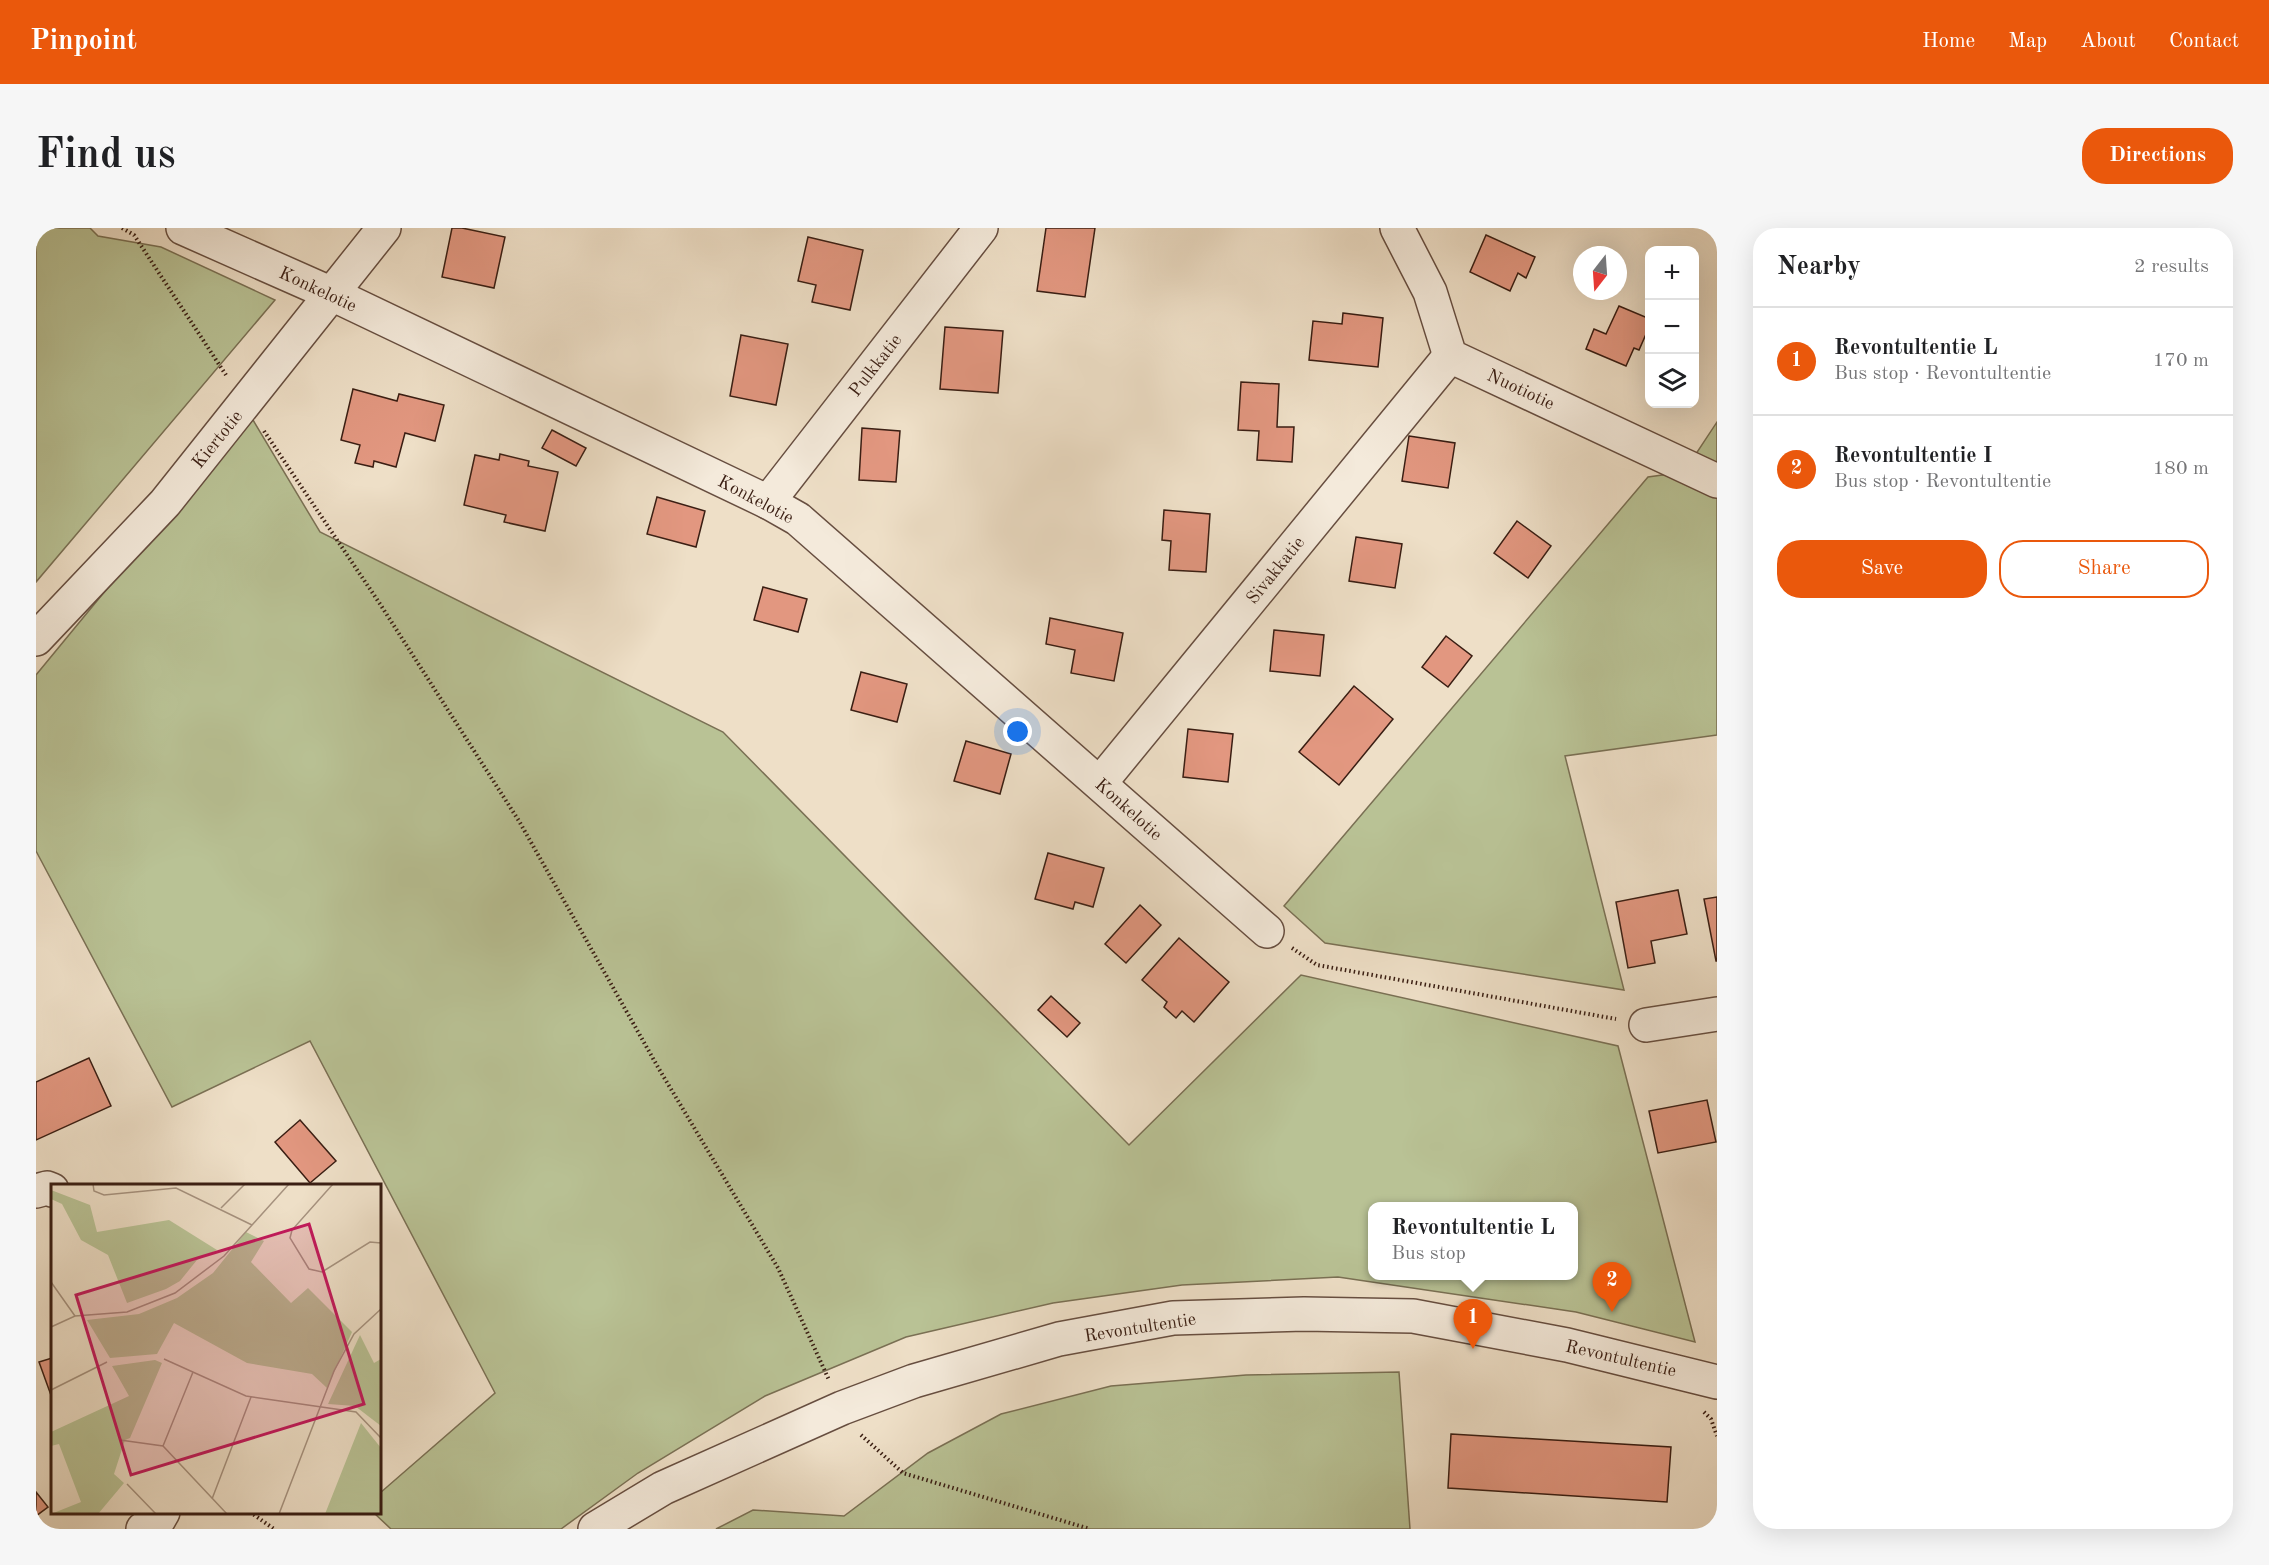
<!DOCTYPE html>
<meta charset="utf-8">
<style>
body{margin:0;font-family:"Old Standard TT",serif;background:#f6f6f6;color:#202124}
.controls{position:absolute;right:18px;top:18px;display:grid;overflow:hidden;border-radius:12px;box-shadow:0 6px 24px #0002}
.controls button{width:54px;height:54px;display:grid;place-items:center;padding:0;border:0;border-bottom:2px solid #e0e0e0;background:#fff;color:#202124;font:30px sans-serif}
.compass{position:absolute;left:1537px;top:18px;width:54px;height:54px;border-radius:50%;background:#fff;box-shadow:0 6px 24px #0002;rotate:197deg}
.you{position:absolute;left:982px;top:504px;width:21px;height:21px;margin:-15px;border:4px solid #fff;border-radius:50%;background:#1a73e8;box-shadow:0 0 0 9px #1a73e833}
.badge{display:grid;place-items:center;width:39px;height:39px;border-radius:50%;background:#ea580c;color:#fff;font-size:20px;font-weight:700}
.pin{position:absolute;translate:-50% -50px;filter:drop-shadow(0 2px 3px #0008)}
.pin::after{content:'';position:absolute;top:32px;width:21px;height:18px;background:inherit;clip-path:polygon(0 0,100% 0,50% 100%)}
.popup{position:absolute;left:1332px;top:974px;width:210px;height:78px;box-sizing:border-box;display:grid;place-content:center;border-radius:12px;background:#fff;filter:drop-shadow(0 2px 4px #0005);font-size:20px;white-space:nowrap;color:#757577}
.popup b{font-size:22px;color:#202124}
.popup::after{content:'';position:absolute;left:50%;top:100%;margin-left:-12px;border:12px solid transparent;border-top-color:#fff}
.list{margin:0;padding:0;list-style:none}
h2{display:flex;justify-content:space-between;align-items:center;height:78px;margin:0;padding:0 24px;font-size:26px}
h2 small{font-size:20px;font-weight:400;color:#757577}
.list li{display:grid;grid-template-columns:39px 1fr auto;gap:18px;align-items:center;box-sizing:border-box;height:108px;padding:0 24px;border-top:2px solid #e0e0e0}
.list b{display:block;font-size:22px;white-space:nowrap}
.list p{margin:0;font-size:20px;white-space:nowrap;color:#757577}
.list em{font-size:20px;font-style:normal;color:#757577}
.actions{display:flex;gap:12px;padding:18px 24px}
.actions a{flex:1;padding:14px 0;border:2px solid #ea580c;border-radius:24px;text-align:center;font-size:21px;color:#ea580c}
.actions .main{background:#ea580c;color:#fff}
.icon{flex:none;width:33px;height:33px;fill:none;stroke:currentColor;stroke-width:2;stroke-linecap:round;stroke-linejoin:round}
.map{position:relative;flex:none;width:1681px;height:1301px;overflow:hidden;border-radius:24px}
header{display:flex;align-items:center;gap:36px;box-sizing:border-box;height:84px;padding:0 30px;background:#ea580c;color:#fff}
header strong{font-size:28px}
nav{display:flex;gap:33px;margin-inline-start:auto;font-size:21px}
.intro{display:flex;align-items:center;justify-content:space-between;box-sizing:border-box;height:144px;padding:0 36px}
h1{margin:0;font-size:42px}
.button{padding:15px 27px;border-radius:24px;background:#ea580c;color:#fff;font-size:21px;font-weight:700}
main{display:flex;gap:36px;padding:0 36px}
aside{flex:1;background:#fff;border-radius:24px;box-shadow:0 6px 24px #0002}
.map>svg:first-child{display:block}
.green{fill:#b9c295;stroke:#7a7054;stroke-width:1.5;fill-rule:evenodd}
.building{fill:#e29780;stroke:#3a1e13;stroke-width:1.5}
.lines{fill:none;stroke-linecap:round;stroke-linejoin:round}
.minor-casing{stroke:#674e40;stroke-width:36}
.path{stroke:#3a1e13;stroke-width:4;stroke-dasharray:1.5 3;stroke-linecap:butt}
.minor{stroke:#f4eadb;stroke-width:33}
.labels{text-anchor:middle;stroke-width:4.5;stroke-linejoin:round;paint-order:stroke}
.street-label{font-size:18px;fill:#3a1e13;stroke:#f4eadb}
.inset-road{fill:none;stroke:#a6927f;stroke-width:1.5}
.view{fill:#c2185b;fill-opacity:0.15;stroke:#c2185b;stroke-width:3}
.inset-edge{fill:none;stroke:#3a1e13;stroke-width:3}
</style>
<header>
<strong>Pinpoint</strong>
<nav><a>Home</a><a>Map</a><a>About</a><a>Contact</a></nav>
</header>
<div class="intro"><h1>Find us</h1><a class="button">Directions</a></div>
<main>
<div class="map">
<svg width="1681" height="1301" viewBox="0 0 1681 1301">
<rect width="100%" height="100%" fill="#eedfc7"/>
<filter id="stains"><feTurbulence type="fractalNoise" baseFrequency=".00333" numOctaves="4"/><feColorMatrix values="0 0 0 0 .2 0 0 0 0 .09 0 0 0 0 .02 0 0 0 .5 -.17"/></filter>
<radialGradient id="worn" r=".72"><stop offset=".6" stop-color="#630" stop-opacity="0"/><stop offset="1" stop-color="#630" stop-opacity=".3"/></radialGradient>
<g class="green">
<path d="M0 0H54L62 8 125 19 239 72 0 354Z"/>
<path d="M211 182 284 304 687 504 1093 917 1265 747 1582 818 1659 1114 1540 1084 1302 1049 1146 1057 1017 1075 870 1109 729 1168 602 1245 525 1301H355L338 1285 344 1284V1265L459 1165 274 813 136 879 0 623V447L135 283ZM1336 978H1538V1048H1336Z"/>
<path d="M1681 194V507L1529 528 1588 762 1289 715 1248 678 1612 249 1648 244Z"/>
<path d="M1363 1144 1374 1301H680L717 1282 808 1288 892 1225 965 1186 1075 1158 1210 1147Z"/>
</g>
<g class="building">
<path d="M416 0H426L469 9 458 60 406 49Z"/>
<path d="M1010 0H1059L1049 69 1001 63Z"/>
<path d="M1450 7 1499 29 1490 50 1482 45 1474 63 1434 44Z"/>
<path d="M772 9 827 22 814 82 776 74 780 57 762 53Z"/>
<path d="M1583 78 1614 91V97L1603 122 1598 120 1590 138 1550 121 1558 101 1570 106Z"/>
<path d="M1307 85 1347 90 1342 139 1273 132 1277 93 1306 96Z"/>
<path d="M909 99 967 103 962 165 904 161Z"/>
<path d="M705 107 752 116 740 177 694 168Z"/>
<path d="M1205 154 1243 156 1241 199H1258L1256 234 1221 232 1223 203 1202 202Z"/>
<path d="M317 161 361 173 363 166 408 177 399 213 369 205 360 239 338 233 337 239 319 235 324 217 305 212Z"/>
<path d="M826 200 864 203 860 254 823 252Z"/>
<path d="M516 202 550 220 540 238 506 220Z"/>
<path d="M1373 208 1419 215 1412 260 1366 253Z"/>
<path d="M464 226 493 233 492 238 522 244 509 303 468 294 470 287 428 277 439 227 463 232Z"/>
<path d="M621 269 669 283 660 319 611 306Z"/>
<path d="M1128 282 1174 286 1170 344 1133 342 1135 313 1126 312Z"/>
<path d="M1481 293 1515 318 1492 350 1458 325Z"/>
<path d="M1320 309 1366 316 1359 360 1313 353Z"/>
<path d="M727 359 771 371 762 404 718 392Z"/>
<path d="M1014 390 1087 405 1078 453 1035 445 1039 422 1010 416Z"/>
<path d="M1238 402 1288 407 1284 448 1234 443Z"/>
<path d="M1410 408 1436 428 1412 459 1386 439Z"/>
<path d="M825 444 871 456 861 494 815 482Z"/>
<path d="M1318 458 1357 491 1303 557 1263 524Z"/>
<path d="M1152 501 1197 506 1192 554 1147 549Z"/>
<path d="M930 513 975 526 964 566 918 553Z"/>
<path d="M1012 625 1068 640 1057 679 1039 674 1037 681 999 671Z"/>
<path d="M1642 662 1651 706 1615 713 1619 735 1592 740 1580 674Z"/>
<path d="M1681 669V733H1680L1668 671Z"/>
<path d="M1104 677 1125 697 1090 735 1069 716Z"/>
<path d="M1143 710 1193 754 1158 794 1146 783 1140 790 1128 779 1131 774 1106 752Z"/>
<path d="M1015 768 1044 795 1031 809 1002 782Z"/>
<path d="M53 830 75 878 0 912V854Z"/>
<path d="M1671 872 1680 914 1622 925 1613 883Z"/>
<path d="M264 892 300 933 274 955 239 914Z"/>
<path d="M16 1130V1170L3 1134Z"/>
<path d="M1415 1206 1635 1219 1631 1274 1412 1260Z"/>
<path d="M0 1264 12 1279 0 1288Z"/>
</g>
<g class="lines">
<defs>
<g id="minor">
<path d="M147 0 296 66 732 274 762 291 1231 703"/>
<path d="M1361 0 1394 64 1414 128 1681 253"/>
<path d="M732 274 945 0"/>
<path d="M0 411 129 275 348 0"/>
<path d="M1064 555 1414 128"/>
<path d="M1610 797 1681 786"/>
<path d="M0 963 11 960 16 962"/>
<path d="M107 1301 123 1291 127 1284"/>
<path d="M559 1301 627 1260 806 1180 878 1153 1023 1111 1137 1090 1268 1086 1377 1088 1531 1117 1681 1154"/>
</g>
</defs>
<use href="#minor" class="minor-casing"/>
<g class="path">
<path d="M86 0 98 7 190 147"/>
<path d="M228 203 344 376 483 593 623 841 742 1040 793 1152"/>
<path d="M1256 720 1281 737 1580 791"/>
<path d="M1668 1184 1675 1191 1681 1208"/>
<path d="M825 1207 867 1245 1054 1301"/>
<path d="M214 1284 238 1301"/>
</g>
<use href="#minor" class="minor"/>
</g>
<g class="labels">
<g class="street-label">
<text transform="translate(282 61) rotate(25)" y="6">Konkelotie</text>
<text transform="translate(839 137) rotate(-52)" y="6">Pulkkatie</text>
<text transform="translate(1485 161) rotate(25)" y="6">Nuotiotie</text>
<text transform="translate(181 211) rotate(-51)" y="6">Kiertotie</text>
<text transform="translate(720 271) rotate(28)" y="6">Konkelotie</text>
<text transform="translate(1239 342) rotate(-51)" y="6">Sivakkatie</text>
<text transform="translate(1093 581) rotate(42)" y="6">Konkelotie</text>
<text transform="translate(1104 1099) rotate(-9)" y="6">Revontultentie</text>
<text transform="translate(1585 1130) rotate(13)" y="6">Revontultentie</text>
</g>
</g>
<g transform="translate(15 956)">
<rect width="330" height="330" fill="#eedfc7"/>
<path d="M0 6 39 21 46 48 118 36 166 66 146 76 129 97 115 105 76 119 57 71 30 56 11 20 0 15ZM195 48 213 57 200 78 240 119 257 104 301 148 276 204 261 190 196 179 123 139 106 170 59 174 36 136 88 130 126 114 162 89ZM309 151 323 179 330 175V242L304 222 277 220ZM104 176 111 179 79 254 74 256 63 290 73 299 47 330H0L30 318 8 260 0 262V248L78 212 61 182ZM310 239 330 264V330H274Z" fill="#b9c295"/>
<path class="inset-road" d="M42 0 43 7 53 11 125 4 201 41M282 0 241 46 239 54 258 85 271 88 319 58 330 59M170 24 194 0M0 98 24 132M0 143 24 132 76 128 124 109 173 72 238 0M113 175 195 212 305 228 330 254M0 206 56 178M69 256 112 262 176 330M112 262 142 188M76 300 105 330M161 315 200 213M228 330 283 187 303 150 330 125"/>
<path class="view" d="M258 40 313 220 80 291 25 111Z"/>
<rect width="330" height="330" class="inset-edge"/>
</g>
<rect width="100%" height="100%" filter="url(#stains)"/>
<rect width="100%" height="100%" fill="url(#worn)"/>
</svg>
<div class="controls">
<button>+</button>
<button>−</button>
<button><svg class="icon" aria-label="layers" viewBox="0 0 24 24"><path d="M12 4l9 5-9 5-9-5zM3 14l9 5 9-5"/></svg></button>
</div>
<svg class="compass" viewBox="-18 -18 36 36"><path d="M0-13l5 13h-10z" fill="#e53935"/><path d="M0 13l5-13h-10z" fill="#757577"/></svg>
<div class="you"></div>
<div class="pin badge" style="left:1437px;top:1121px">1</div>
<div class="popup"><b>Revontultentie L</b>Bus stop</div>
<div class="pin badge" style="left:1576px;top:1084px">2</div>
</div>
<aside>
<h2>Nearby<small>2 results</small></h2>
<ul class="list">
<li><span class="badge">1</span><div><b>Revontultentie L</b><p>Bus stop · Revontultentie</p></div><em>170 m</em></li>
<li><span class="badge">2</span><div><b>Revontultentie I</b><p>Bus stop · Revontultentie</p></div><em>180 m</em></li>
</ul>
<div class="actions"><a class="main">Save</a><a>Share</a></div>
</aside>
</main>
